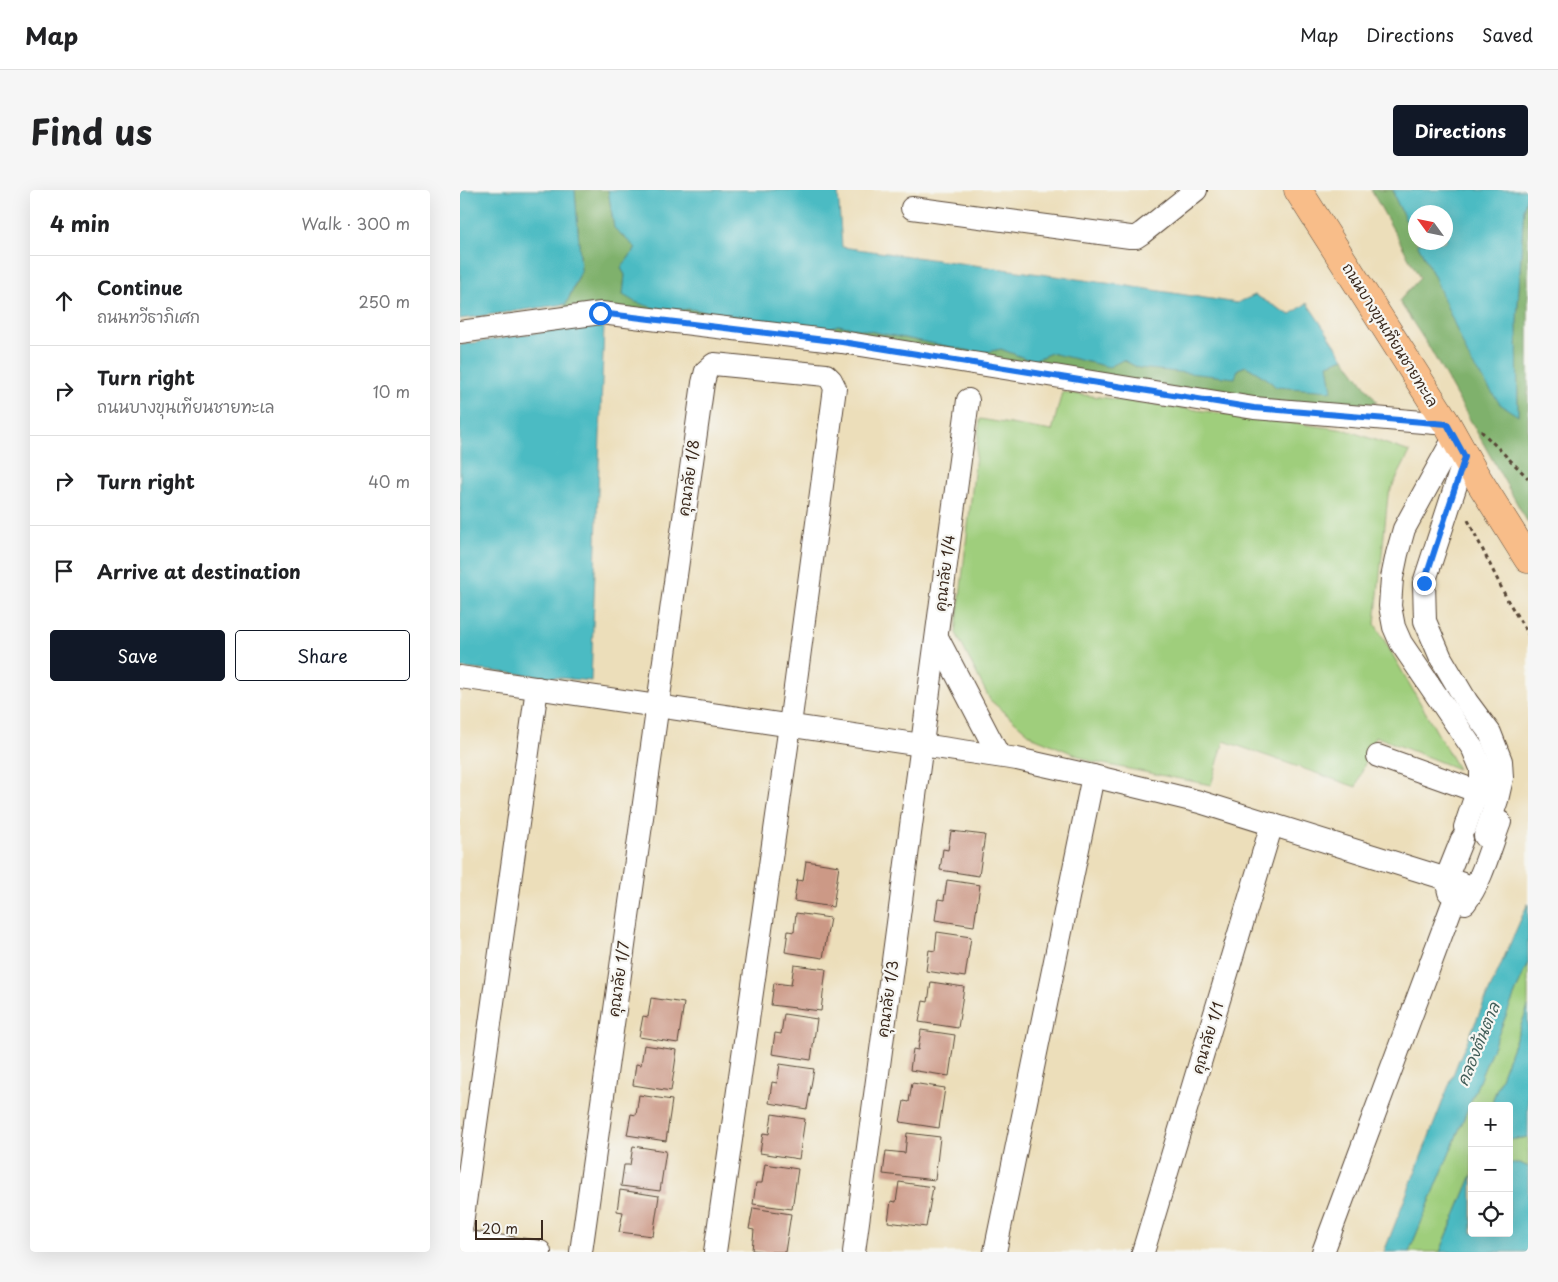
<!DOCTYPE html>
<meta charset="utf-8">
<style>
body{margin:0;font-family:"Playpen Sans","Playpen Sans Thai",sans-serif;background:#f6f6f6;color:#202124}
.controls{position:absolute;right:15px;bottom:15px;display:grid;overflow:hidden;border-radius:5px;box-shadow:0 5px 20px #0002}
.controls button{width:45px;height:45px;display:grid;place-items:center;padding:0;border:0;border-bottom:1px solid #e0e0e0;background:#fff;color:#202124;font:25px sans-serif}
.compass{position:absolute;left:948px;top:15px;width:45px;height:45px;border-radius:50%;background:#fff;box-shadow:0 5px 20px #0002;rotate:303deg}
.scale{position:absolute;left:15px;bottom:12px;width:68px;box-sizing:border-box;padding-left:5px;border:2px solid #3b2a1e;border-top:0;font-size:14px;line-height:18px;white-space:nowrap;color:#3b2a1e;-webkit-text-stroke:4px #f6f6f2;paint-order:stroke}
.stop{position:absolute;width:15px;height:15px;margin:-11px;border:4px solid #1a73e8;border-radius:50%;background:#fff}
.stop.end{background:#1a73e8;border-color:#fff;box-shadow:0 1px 5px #0008}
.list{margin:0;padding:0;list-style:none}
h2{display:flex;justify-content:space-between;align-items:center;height:65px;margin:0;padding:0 20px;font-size:21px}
h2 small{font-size:16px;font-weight:400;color:#757577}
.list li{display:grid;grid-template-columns:32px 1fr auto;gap:15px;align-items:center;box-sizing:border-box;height:90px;padding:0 20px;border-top:1px solid #e0e0e0}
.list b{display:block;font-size:19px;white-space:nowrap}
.list p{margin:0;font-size:16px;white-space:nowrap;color:#757577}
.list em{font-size:16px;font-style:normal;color:#757577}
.actions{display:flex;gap:10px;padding:15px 20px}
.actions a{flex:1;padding:11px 0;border:1px solid #111827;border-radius:5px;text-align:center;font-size:18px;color:#111827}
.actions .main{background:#111827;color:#fff}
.icon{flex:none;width:28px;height:28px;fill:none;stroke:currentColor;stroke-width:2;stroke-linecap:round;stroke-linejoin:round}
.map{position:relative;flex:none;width:1068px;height:1062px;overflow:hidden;border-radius:5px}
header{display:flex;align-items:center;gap:30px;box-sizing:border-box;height:70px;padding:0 25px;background:#fff;border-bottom:1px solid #e0e0e0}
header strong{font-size:24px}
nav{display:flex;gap:28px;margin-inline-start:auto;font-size:18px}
.intro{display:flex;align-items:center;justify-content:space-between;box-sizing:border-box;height:120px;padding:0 30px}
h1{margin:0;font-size:35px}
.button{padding:12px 22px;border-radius:5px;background:#111827;color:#fff;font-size:18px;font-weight:700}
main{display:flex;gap:30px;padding:0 30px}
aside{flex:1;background:#fff;border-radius:5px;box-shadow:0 5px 20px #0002}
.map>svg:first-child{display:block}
.green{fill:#9fce7c;stroke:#6d7c4d}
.forest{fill:#7fb16c;stroke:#5d6e45}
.water{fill:#4cbbc3;stroke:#447270}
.building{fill:#cc9986}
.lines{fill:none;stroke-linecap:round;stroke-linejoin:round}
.minor-casing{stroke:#564535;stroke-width:24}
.major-casing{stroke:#564535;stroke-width:29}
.path{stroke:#564535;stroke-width:3;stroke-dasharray:4 4;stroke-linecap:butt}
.minor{stroke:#fff;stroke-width:22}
.major{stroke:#f8bd89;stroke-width:28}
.route{stroke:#1a73e8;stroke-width:6}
.labels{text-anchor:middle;stroke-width:4.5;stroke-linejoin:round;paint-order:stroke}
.street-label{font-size:15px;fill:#3b2a1e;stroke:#f6f6f2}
.water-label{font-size:16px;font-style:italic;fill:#415d58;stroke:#f6f6f2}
</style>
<header>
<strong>Map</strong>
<nav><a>Map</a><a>Directions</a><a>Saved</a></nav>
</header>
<div class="intro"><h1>Find us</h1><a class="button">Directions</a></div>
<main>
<aside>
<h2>4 min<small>Walk · 300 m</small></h2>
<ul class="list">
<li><svg class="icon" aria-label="ahead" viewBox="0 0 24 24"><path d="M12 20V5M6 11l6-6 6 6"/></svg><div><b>Continue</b><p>ถนนทวีธาภิเศก</p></div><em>250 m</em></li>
<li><svg class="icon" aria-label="right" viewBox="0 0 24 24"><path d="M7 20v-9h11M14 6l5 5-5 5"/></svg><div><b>Turn right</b><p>ถนนบางขุนเทียนชายทะเล</p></div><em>10 m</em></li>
<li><svg class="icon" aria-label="right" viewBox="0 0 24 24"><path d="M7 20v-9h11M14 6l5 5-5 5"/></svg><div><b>Turn right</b></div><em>40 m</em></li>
<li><svg class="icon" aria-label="arrive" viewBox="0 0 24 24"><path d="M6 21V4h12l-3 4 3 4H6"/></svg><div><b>Arrive at destination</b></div></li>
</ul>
<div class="actions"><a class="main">Save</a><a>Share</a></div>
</aside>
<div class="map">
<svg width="1068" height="1062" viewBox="0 0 1068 1062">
<rect width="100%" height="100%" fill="#f6f6f2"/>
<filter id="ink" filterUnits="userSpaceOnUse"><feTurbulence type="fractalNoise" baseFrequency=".02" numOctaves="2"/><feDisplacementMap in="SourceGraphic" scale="10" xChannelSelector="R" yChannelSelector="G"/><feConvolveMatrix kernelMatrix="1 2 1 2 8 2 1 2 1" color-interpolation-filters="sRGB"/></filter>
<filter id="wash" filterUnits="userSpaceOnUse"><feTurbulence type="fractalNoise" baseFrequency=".0096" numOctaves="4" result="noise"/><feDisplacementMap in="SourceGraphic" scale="20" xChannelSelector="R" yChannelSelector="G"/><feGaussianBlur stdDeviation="1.12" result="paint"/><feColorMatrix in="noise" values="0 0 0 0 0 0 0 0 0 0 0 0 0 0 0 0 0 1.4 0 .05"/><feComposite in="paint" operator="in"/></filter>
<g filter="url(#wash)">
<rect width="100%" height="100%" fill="#ecdeba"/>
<g class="green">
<path d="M602 202 886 240 950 262 928 305 915 434 998 579 915 546 896 597 764 551 751 595 633 572 573 547 530 510 496 443 520 229 592 241Z"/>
<path d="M1068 772V817L1033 909V916H1012V985L980 1062H949Z"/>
<path d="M1068 947V977L1060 973 1049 974V950Z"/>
</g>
<g class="forest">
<path d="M115 0H148L154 38 176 58 161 78 165 85 163 105 204 121 230 119 365 140 378 135 521 163 541 159 572 171 591 163 608 166 663 170 679 178 778 179 786 176 806 188 816 197 871 200 868 174 884 168 917 212 901 216 874 219 102 121 114 98 121 81Z"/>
<path d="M911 0H933L935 8 955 49 956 52 957 53 974 86 1058 226 1057 130 1064 17 1068 2V333L969 157 939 111 960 88Z"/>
</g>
<g class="water">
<path d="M0 0H115L121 81 106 114 0 129Z"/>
<path d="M148 0H372L378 2 382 57 668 96 777 113 795 105 830 125 847 113 884 168 868 174 872 201 816 197 806 188 786 176 778 179 775 188 679 178 663 170 649 177 591 163 572 171 541 159 521 163 378 135 365 140 230 119 204 121 175 112 163 105 165 85 161 78 176 58 154 38Z"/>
<path d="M933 0H1068L1064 17 1057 130 1058 226 1040 214 1010 171 974 86 957 53 986 52V22H956L955 49 935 8Z"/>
<path d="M124 135 144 137 131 491 0 478V155Z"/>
<path d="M1068 713V772L949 1062H924L998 872Z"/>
<path d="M1068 817V947L1049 950V916H1033V909Z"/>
<path d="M1060 973 1068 977V1062H980L1012 985V1043H1049V974Z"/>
</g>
<g id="blocks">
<g class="building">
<path d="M491 641 525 645 519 686 480 680 483 659 488 660Z"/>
<path d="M346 671 379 676 373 717 334 711 337 690 343 691Z"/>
<path d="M487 690 520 695 514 736 475 730 478 709 484 710Z"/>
<path d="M336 723 370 728 363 768 325 762 328 741 334 742Z"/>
<path d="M477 742 511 747 505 787 466 781 469 760 475 761Z"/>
<path d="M334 775 366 779 361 821 311 815 314 793 331 795Z"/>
<path d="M471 792 504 797 498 838 459 832 463 811 468 812Z"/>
<path d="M191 808 224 813 218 853 179 847 183 826 188 827Z"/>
<path d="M324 824 357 829 351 870 312 864 315 843 321 844Z"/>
<path d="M461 840 495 845 489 886 450 880 453 859 458 860Z"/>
<path d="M184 855 217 860 211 901 173 895 176 874 181 875Z"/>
<path d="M320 874 354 879 347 919 309 913 312 892 317 893Z"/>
<path d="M452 893 485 898 479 938 440 932 444 911 449 912Z"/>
<path d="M179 905 212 910 206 951 167 945 171 924 176 925Z"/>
<path d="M312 924 345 929 339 969 300 963 303 943 309 944Z"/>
<path d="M447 943 480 947 475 990 423 984 426 961 445 963Z"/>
<path d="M173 956 206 961 200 1001 161 996 164 975H170Z"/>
<path d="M305 974 338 979 332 1019 293 1014 296 993H302Z"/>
<path d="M439 992 473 997 466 1037 428 1032 431 1011 436 1012Z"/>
<path d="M160 1000 199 1006 193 1046 159 1042 163 1022 157 1021Z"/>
<path d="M293 1018 331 1024 325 1062H307L292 1060 294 1040 289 1039Z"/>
</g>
</g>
</g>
<g filter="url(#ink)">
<use href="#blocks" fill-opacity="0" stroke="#564535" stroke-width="1"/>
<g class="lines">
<defs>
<g id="minor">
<path d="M452 18 670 47H676L682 43 736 0"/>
<path d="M0 142 141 123 382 152 794 218 987 234"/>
<path d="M994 248 944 339 937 364 932 388 930 416 934 437 941 453 1013 559 1021 578V590L1005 637"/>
<path d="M1005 267 964 393 965 431 981 468 1007 512 1030 543 1041 571 1042 588 1037 610 1025 646"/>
<path d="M477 447 539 566"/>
<path d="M0 487 557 569 633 586 740 612 1006 695"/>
<path d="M918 566 1030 606"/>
<path d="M989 702 986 689 1002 649"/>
<path d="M1005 713C1022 691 1030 658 1040 632"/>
<path d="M0 1048 77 498"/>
<path d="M0 1051 80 1062"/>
<path d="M121 1062 243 193 246 181 254 174 366 185 371 190 375 198 330 535 255 1062"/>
<path d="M394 1062 508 210"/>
<path d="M535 1062 633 586"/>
<path d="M683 1062 812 634"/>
<path d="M863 1062 992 716"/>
</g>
<path id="major" d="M838 0 987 234 1016 286 1068 369"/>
</defs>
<use href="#minor" class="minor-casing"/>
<use href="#major" class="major-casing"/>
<g class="path">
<path d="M1021 241 1068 288"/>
<path d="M1008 330 1048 411 1068 444"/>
</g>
<use href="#minor" class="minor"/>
<use href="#major" class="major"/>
</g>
</g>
<g class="lines" filter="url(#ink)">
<path class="route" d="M140 123 382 152 794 218 987 234 1005 267 964 393"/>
</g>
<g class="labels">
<g class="street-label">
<text transform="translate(930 145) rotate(58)" y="5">ถนนบางขุนเทียนชายทะเล</text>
<text transform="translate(229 288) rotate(-82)" y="5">คุณาลัย 1/8</text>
<text transform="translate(485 383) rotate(-83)" y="5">คุณาลัย 1/4</text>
<text transform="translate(159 789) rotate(-82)" y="5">คุณาลัย 1/7</text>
<text transform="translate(428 809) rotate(-82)" y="5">คุณาลัย 1/3</text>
<text transform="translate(748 848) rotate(-73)" y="5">คุณาลัย 1/1</text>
</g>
<g class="water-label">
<text transform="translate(1018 854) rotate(-68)" y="6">คลองต้นตาล</text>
</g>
</g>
</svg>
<div class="controls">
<button>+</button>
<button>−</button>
<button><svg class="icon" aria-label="locate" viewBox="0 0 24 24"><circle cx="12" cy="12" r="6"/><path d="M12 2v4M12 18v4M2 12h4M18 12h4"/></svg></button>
</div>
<svg class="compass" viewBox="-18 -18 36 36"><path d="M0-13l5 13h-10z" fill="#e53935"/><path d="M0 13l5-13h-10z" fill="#757577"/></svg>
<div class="scale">20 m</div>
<div class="stop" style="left:140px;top:123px"></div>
<div class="stop end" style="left:964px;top:393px"></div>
</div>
</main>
